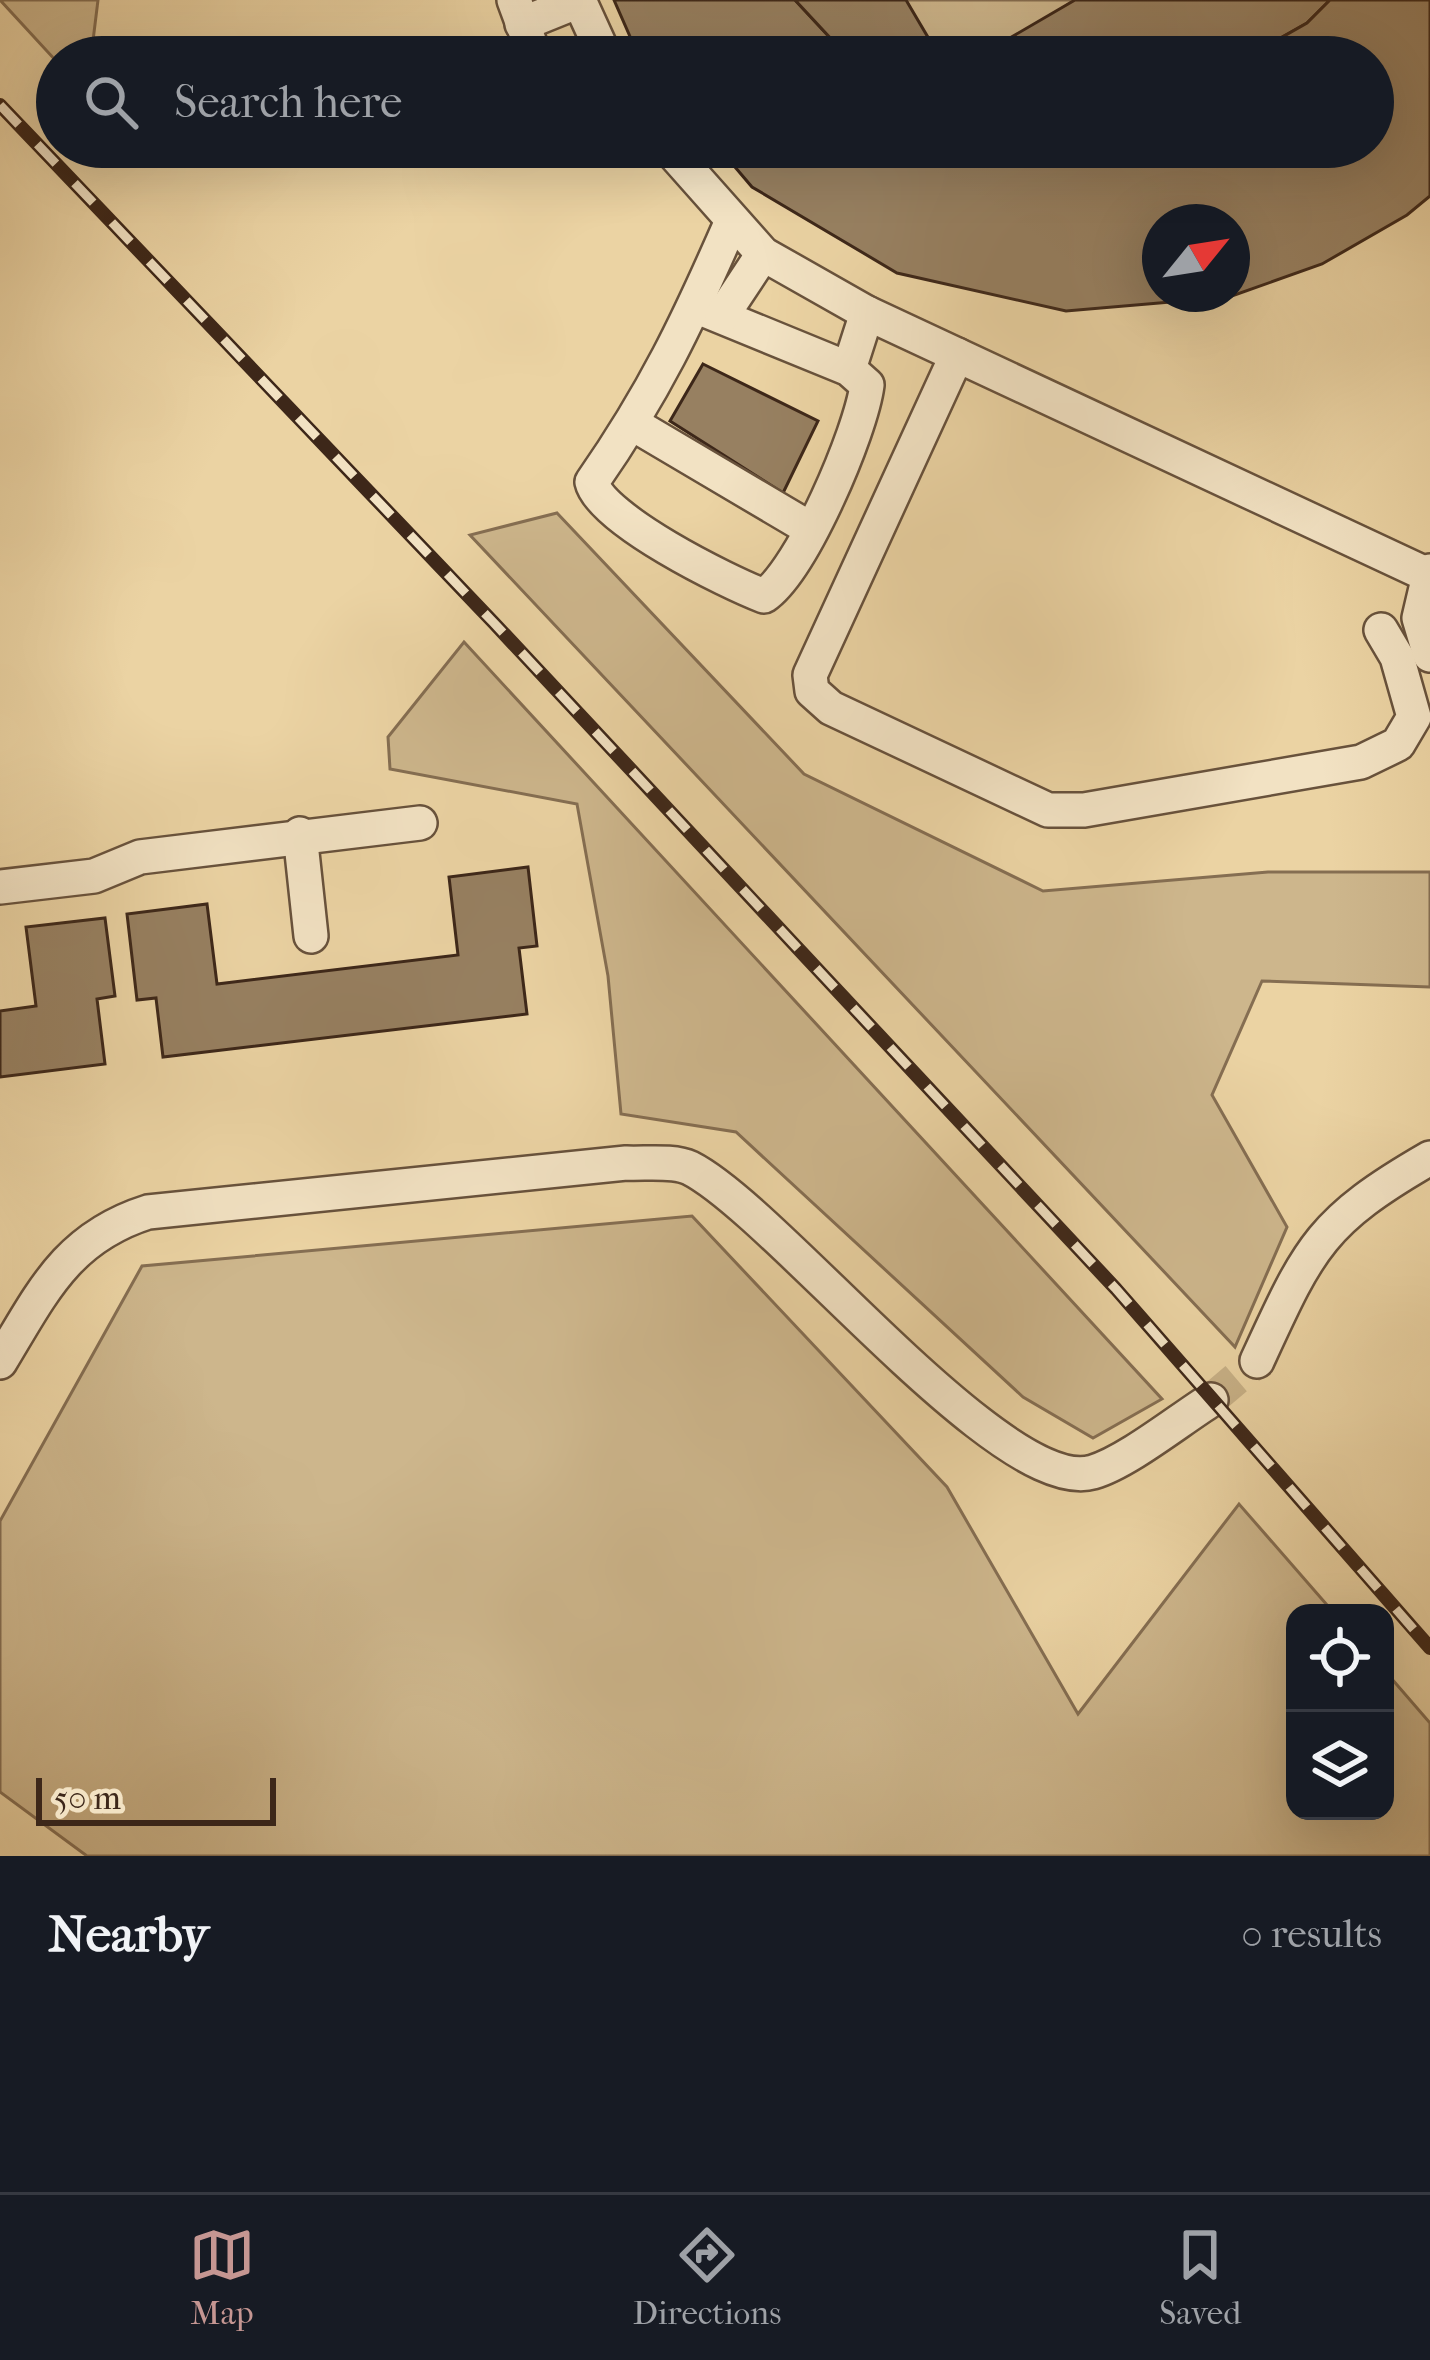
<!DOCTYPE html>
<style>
body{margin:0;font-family:"IM FELL French Canon",serif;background:#242831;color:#f1f3f6}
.controls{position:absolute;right:36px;bottom:36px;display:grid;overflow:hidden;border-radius:24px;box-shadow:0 12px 48px #0002}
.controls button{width:108px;height:108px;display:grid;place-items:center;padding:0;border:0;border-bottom:3px solid #363941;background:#171b24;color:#f1f3f6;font:60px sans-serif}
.compass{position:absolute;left:1142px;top:204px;width:108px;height:108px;border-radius:50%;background:#171b24;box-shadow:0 12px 48px #0002;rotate:60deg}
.scale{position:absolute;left:36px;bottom:30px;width:240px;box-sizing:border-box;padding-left:12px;border:6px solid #3d2719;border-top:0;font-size:33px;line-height:42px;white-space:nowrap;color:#3d2719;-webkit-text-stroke:9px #f2e2c3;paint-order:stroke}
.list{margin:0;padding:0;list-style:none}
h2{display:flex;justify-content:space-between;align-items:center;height:156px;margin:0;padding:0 48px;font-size:51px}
h2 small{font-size:39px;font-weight:400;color:#9ea1a6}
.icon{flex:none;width:66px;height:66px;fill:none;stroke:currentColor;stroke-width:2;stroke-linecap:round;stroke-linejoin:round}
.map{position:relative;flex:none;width:1430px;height:1856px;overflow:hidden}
.search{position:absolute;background:#171b24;box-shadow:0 12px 48px #0002;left:36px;right:36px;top:36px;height:132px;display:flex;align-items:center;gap:30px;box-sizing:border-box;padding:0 42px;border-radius:66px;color:#9ea1a6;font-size:45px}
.sheet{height:336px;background:#171b24}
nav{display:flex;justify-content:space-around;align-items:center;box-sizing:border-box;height:168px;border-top:3px solid #363941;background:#171b24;font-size:33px;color:#9ea1a6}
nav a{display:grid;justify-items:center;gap:6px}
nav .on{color:#c59692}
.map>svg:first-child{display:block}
.green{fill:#cdb68c;stroke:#856e52;stroke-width:3}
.building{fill:#978061;stroke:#3d2719;stroke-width:3;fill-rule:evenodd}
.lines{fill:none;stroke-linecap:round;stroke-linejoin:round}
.minor-tunnel{stroke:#c8b187;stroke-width:33;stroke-dasharray:33 16;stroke-linecap:butt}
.minor-casing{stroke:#68523c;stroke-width:38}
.minor{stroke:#f2e2c3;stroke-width:33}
.rail-casing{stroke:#3d2719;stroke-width:14}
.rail{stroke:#f2e2c3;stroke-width:9;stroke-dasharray:27;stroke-linecap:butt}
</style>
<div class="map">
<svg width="1430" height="1856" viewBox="0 0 1430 1856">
<rect width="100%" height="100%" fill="#ebd3a3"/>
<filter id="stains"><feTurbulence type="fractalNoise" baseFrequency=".00167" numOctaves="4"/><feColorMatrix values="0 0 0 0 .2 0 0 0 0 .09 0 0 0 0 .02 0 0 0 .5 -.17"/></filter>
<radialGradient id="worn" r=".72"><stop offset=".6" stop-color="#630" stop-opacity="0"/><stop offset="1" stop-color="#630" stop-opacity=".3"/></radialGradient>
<g class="green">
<path d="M0 0H98L91 57H57V62Z"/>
<path d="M906 0H1075C1040 21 968 84 930 41 920 30 913 13 906 0Z"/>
<path d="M557 513 804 774 1043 891 1268 872H1430V987L1262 981 1212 1095 1287 1227 1235 1347 470 535Z"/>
<path d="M464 642 1162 1399 1093 1438 1023 1397 736 1132 621 1114 608 976 577 804 390 769 388 737Z"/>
<path d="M692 1216 947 1487 1078 1714 1239 1504 1334 1613H1295V1811H1385V1671L1430 1723V1856H87L0 1792V1521L142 1266Z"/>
</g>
<g class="building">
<path d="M614 0H795L848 57H639Z"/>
<path d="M795 0H906L932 44 956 56 984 53 1075 0H1330L1307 23 1247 57H848Z"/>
<path d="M1330 0H1430V196L1407 215 1322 264 1229 297 1066 311 897 273 752 187 718 147H1373V57H1247L1307 23ZM1160 222H1232V294H1160Z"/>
<path d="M703 364 818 421 783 493 670 421Z"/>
<path d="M528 867 537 946 519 948 527 1014 163 1057 156 998 137 1000 127 914 207 904 217 984 458 955 449 877Z"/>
<path d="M105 918 115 996 97 999 105 1064 0 1077V1011L36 1006 26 927Z"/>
</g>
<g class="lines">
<path class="minor-tunnel" d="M1211 1400 1257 1361"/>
<defs>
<g id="minor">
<path d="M514 0 535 57"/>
<path d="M579 0 605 57"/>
<path d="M522 24 579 1"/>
<path d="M668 147 763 254 867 313 1428 575"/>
<path d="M695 306 849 369 867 385C861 432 802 570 764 596 727 582 600 519 592 482 654 393 688 322 731 223"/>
<path d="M722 316 763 254"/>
<path d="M957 355 810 675 812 691 831 708 1048 810H1084L1361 762 1398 744 1414 717 1397 657 1381 630"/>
<path d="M849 369 867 313"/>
<path d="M633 424 809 528"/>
<path d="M1430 571 1419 618 1430 655"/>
<path d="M300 834 311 936"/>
<path d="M0 887 94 876 140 857 420 823"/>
<path d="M1257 1361C1309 1248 1319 1222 1430 1158"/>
<path d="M0 1362C42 1293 66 1238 148 1212L626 1163C645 1164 673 1160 690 1168 777 1212 1003 1498 1093 1472 1127 1462 1179 1420 1211 1400"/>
</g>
</defs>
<use href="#minor" class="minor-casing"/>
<use href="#minor" class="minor"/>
<defs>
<path id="rail" d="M0 105 493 622 1116 1289 1430 1648"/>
</defs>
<use href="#rail" class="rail-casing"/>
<use href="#rail" class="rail"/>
</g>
<rect width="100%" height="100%" filter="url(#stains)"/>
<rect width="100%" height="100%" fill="url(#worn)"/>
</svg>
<div class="controls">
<button><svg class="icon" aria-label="locate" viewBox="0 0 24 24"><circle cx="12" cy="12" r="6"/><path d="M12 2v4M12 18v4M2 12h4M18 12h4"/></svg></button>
<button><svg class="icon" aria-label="layers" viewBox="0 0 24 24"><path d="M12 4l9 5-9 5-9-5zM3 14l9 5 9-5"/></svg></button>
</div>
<svg class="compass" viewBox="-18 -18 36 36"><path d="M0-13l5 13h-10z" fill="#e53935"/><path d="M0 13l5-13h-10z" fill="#9ea1a6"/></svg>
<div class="scale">50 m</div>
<div class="search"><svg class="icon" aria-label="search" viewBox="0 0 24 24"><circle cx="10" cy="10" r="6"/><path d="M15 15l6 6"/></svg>Search here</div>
</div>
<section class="sheet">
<h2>Nearby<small>0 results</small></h2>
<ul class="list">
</ul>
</section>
<nav>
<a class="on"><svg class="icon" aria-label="map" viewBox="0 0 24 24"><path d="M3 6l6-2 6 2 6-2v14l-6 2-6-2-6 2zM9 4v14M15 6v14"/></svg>Map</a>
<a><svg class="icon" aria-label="directions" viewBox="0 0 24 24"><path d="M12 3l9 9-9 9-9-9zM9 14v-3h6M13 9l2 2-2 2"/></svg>Directions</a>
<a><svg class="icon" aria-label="saved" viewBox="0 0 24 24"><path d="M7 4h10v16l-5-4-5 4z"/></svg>Saved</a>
</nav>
